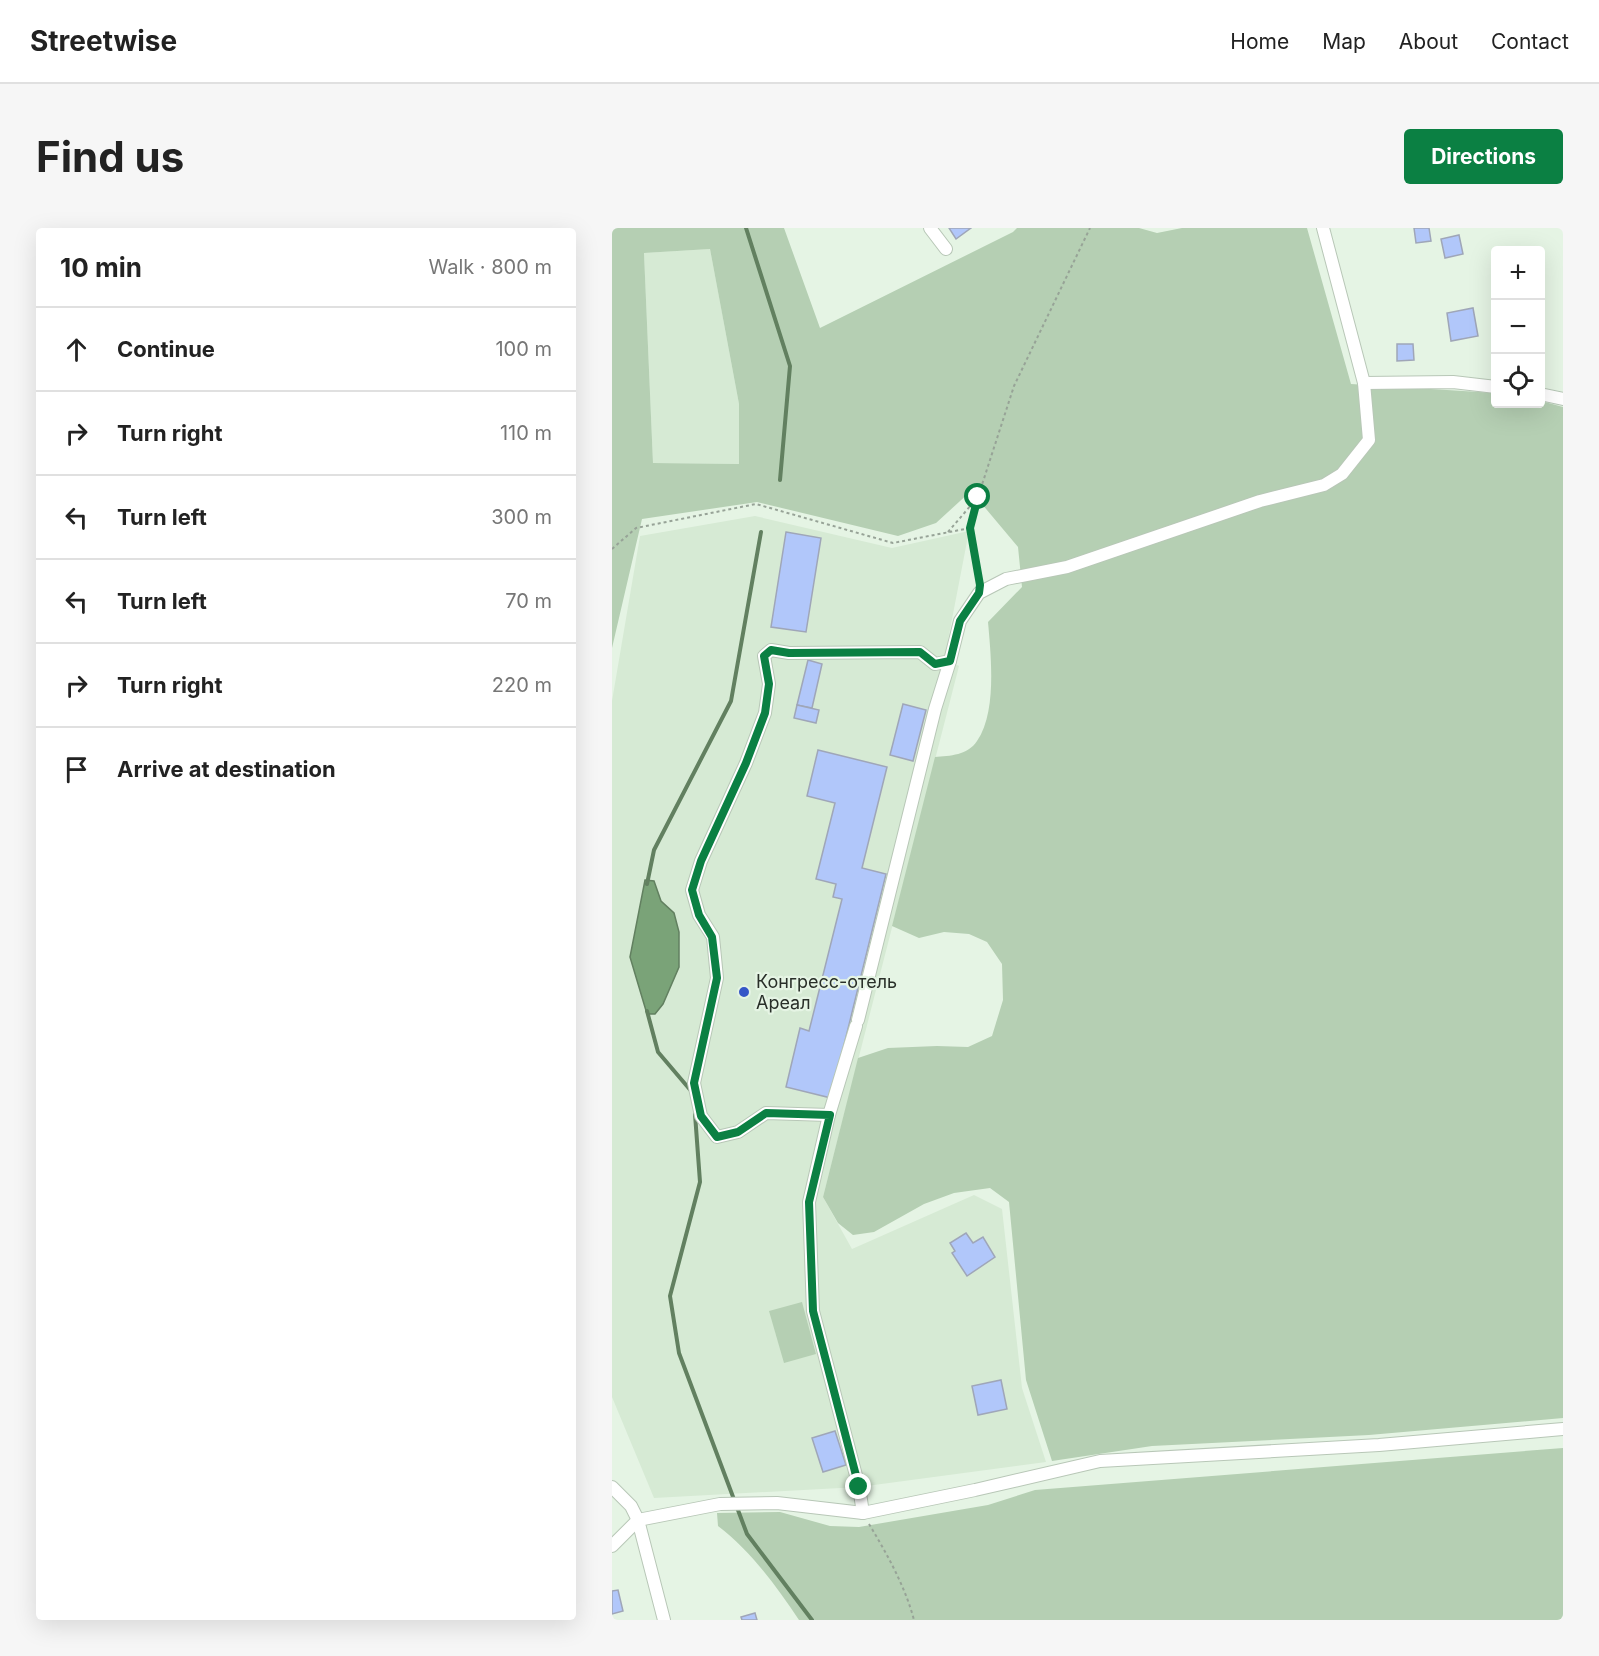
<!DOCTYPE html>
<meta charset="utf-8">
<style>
body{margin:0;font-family:Inter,sans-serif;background:#f6f6f6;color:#222}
.controls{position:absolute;right:18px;top:18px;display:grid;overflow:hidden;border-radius:6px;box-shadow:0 6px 24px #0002}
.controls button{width:54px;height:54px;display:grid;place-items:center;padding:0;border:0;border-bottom:2px solid #e0e0e0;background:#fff;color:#222;font:30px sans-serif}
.stop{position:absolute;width:18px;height:18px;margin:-14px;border:4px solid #0b8043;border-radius:50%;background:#fff}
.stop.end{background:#0b8043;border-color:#fff;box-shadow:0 2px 6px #0008}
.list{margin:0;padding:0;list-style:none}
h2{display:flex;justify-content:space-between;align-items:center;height:78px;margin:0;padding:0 24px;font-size:26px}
h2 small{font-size:20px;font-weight:400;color:#767676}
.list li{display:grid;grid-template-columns:39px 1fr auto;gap:18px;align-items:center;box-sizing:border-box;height:84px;padding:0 24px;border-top:2px solid #e0e0e0}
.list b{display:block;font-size:22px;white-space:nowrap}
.list em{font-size:20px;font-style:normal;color:#767676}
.icon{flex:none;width:33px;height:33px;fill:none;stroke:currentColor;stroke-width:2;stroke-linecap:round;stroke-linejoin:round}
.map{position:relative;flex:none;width:951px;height:1392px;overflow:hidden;border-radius:6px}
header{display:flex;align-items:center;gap:36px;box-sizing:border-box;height:84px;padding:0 30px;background:#fff;border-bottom:2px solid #e0e0e0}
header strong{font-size:28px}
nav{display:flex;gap:33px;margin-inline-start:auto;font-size:21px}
.intro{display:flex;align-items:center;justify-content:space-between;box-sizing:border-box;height:144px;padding:0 36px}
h1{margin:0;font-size:42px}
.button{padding:15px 27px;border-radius:6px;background:#0b8043;color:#fff;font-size:21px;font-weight:700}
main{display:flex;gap:36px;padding:0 36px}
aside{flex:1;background:#fff;border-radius:6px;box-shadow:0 6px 24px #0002}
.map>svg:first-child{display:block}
.built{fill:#d6ead4}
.green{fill:#b5cfb3;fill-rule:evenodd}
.water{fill:#7aa378;stroke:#628060;stroke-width:1.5}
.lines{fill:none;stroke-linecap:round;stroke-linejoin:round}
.stream{stroke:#628060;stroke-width:4}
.building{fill:#b1c7fa;stroke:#9fa6b8;stroke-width:1.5}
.minor-casing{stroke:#b8c7b7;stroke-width:14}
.path{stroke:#97a397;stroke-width:2;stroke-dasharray:3 3;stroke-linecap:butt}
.minor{stroke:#fff;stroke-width:12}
.route{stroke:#0b8043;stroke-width:8}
.poi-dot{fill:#3556c7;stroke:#e5f4e4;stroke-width:2}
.labels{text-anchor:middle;stroke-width:4.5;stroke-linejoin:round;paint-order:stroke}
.poi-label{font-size:18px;fill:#292f29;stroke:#e5f4e4;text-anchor:start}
</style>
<header>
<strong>Streetwise</strong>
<nav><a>Home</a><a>Map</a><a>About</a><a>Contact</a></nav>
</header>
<div class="intro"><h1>Find us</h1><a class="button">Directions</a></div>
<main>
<aside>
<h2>10 min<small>Walk · 800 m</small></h2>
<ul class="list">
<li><svg class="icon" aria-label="ahead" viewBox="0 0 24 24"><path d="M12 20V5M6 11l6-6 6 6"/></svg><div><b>Continue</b></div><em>100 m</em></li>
<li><svg class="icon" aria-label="right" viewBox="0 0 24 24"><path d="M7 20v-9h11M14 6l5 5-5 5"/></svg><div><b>Turn right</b></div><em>110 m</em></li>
<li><svg class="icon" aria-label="left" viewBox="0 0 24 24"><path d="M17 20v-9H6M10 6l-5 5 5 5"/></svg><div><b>Turn left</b></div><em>300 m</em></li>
<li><svg class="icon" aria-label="left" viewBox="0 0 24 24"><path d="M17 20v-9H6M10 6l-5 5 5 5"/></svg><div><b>Turn left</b></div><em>70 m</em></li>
<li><svg class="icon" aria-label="right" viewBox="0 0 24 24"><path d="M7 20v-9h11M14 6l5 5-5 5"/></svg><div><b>Turn right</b></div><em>220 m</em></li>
<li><svg class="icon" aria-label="arrive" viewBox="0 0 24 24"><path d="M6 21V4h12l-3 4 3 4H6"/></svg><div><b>Arrive at destination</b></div></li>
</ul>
</aside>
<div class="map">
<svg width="951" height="1392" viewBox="0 0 951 1392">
<rect width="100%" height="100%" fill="#e5f4e4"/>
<g class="built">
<path d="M98 21 127 176 128 236 41 235 32 25Z"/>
<path d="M143 288 280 320 357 303 336 412 338 433 347 438 211 969 240 1021 362 967 390 981 410 1160 434 1234 247 1259 42 1270 0 1169V473L28 308Z"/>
</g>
<g class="green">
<path d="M0 0H172L208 100 401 4 405 0H527L545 5 570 0H695L739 156 883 165 884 176H928L929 173 951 179V1190L757 1207 540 1218 440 1233 414 1152 397 974 378 960 342 965 312 976 262 1004 241 1007 226 995 211 969 246 830 276 820 325 818 356 819 380 808 391 772 390 736 375 714 357 706 332 704 307 710 280 698 323 529C338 528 356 527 365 513 385 484 379 428 376 394L410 359 406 319 359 263 324 295 286 308 145 274 30 291 0 420ZM98 21 127 176V236L41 235 32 25Z"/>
<path d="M190 1074 204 1126 172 1135 157 1083Z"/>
<path d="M951 1220V1392H187C164 1358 139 1323 106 1298L105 1285 168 1284 218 1298 247 1299 376 1277 423 1262Z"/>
</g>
<path class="water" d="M33 652 42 653 49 673 62 685 67 704V739L51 776 43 786H35L18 729Z"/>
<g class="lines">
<g class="stream">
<path d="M134 0 178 138 168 252"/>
<path d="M35 656 42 622 119 473 149 304"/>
<path d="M35 783 46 824 80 864"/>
<path d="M83 886 88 954 58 1068 67 1125 135 1306 200 1392"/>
</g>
</g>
<g class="building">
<path d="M337 0H359L344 11Z"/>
<path d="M802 0H817L819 13 804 15Z"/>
<path d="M847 7 851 26 833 30 829 11Z"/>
<path d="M861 80 866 108 839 113 835 85Z"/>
<path d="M785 116H801L802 132 785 133Z"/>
<path d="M174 304 209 310 194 404 159 399Z"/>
<path d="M196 432 210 436 200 480 185 477Z"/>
<path d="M291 476 314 482 301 533 278 527Z"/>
<path d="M185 477 207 482 204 495 182 490Z"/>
<path d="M206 522 275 539 250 640 274 646 219 870 174 859 188 800 197 803 230 671 221 669 224 656 204 651 223 575 195 568Z"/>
<path d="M354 1005 361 1015 371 1009 383 1029 355 1048 340 1025 343 1023 338 1015Z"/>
<path d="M389 1152 395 1181 366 1187 360 1158Z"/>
<path d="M223 1203 234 1237 211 1244 200 1210Z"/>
<path d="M6 1362 11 1383 0 1386V1363Z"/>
<path d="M143 1385 145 1392H130L129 1389Z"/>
</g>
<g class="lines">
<defs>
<g id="minor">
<path d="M318 0 334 21"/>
<path d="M752 155 841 154 884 159"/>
<path d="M928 166 951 171"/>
<path d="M338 433 348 393 367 365 394 351 455 339 648 273 712 257 730 246 757 212 752 155 711 0"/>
<path d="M244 798 217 887 154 885 126 904 105 909 89 888 82 855 105 750 101 709 87 687 80 662 89 633 134 535 153 485 157 456 152 428 159 422 177 425 308 424 323 436 338 433 323 481 246 792"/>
<path d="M217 887 197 974 201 1083 247 1259 251 1285"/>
<path d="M0 1259 19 1278 26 1292 52 1392"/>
<path d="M0 1318 26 1292 108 1276 165 1275 251 1285 363 1262 488 1233 767 1217 951 1201"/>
</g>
</defs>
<use href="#minor" class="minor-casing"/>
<g class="path">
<path d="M366 272 358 300 367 351"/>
<path d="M336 304 366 269 402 158 478 0"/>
<path d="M0 321 24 300 144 276 281 315 358 300"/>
<path d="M257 1296C275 1326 293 1358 302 1392"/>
</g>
<use href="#minor" class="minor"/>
</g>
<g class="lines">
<path class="route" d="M247 1259 201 1083 197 974 218 887 154 885 126 904 105 909 89 888 82 855 105 750 100 709 87 687 80 662 89 633 134 535 153 485 157 456 152 428 159 422 177 425 308 424 323 436 338 433 348 393 367 365 368 357 358 300 366 269"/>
</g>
<circle class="poi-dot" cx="132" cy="764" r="6"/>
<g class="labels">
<g class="poi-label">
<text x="144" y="760">Конгресс-отель<tspan x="144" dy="21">Ареал</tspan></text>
</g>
</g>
</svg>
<div class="controls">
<button>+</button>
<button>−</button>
<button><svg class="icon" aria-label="locate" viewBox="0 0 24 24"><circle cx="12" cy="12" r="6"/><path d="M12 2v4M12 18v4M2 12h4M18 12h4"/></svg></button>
</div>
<div class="stop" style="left:366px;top:269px"></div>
<div class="stop end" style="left:247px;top:1259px"></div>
</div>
</main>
